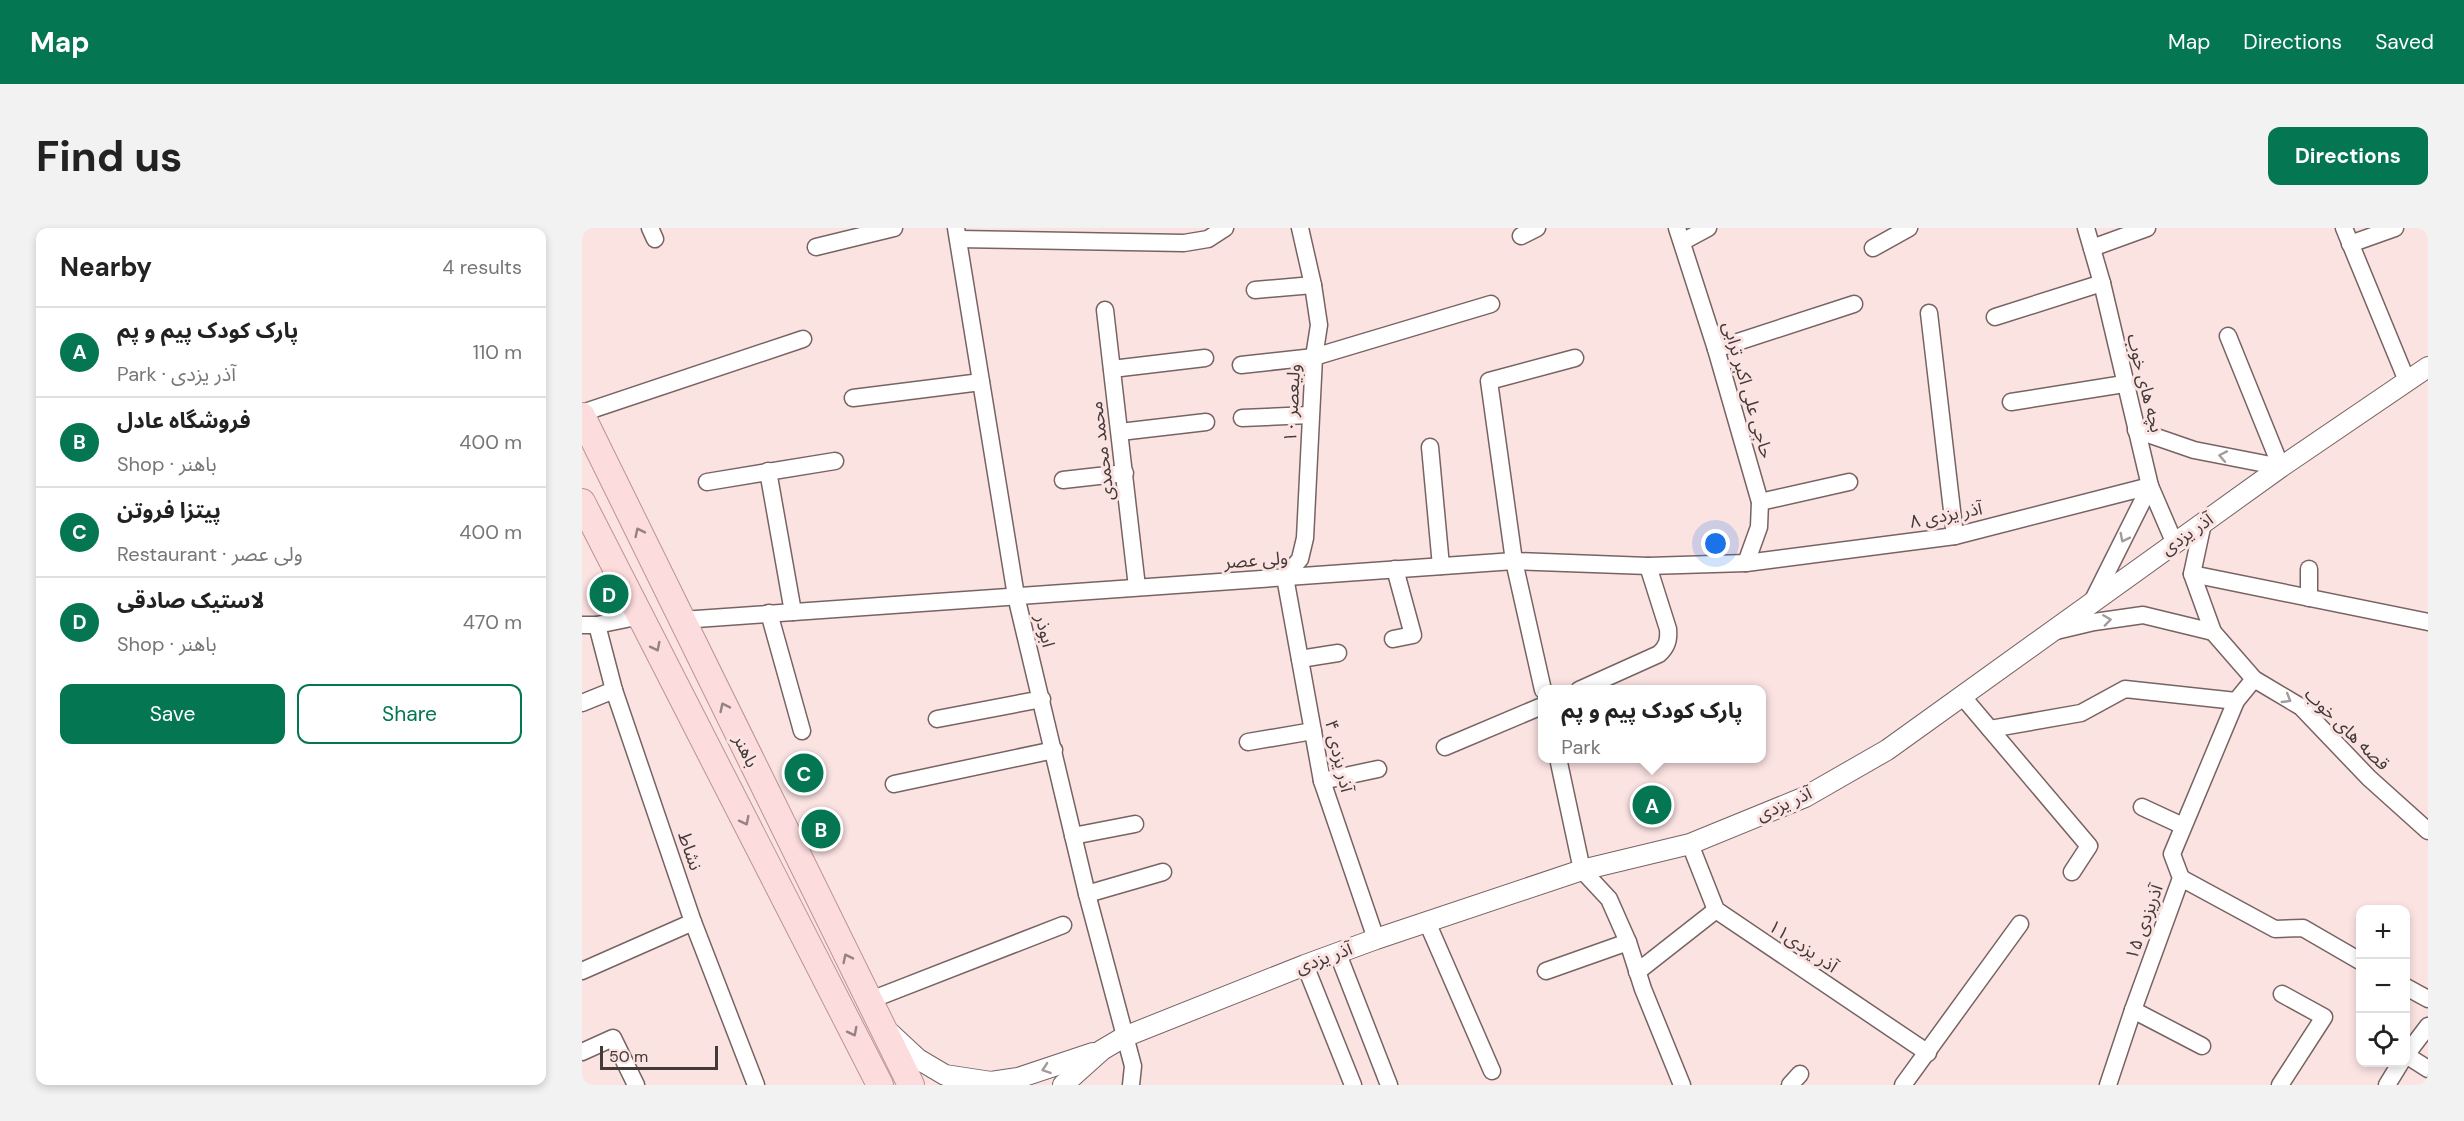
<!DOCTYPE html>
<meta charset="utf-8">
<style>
body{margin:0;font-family:"DM Sans","Noto Sans Arabic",sans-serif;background:#f2f2f2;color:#222}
.controls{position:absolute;right:18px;bottom:18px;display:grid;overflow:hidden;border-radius:12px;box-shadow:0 3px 9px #0003}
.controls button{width:54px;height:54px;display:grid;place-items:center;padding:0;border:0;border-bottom:2px solid #e0e0e0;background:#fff;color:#222;font:30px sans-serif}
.scale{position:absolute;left:18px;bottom:15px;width:118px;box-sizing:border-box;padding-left:6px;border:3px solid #423939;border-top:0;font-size:16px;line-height:21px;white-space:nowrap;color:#423939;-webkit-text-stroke:4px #fbe3e2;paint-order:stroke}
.you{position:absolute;left:1134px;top:316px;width:21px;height:21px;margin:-15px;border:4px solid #fff;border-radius:50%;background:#1a73e8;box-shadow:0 0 0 9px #1a73e833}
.badge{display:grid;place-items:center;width:39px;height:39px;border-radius:50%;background:#047651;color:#fff;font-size:20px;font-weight:700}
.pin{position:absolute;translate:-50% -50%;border:3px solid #fff;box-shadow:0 2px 6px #0006}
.popup{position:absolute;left:956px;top:457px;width:228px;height:78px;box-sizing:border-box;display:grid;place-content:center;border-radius:12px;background:#fff;filter:drop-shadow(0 2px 4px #0005);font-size:20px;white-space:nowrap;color:#767676}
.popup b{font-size:22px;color:#222}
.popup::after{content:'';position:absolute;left:50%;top:100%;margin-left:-12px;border:12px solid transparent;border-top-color:#fff}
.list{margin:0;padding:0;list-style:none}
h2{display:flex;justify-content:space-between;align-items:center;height:78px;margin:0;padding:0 24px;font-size:26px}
h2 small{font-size:20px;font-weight:400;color:#767676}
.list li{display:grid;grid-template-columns:39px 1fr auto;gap:18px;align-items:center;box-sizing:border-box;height:90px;padding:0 24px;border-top:2px solid #e0e0e0}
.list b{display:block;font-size:22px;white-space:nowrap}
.list p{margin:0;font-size:20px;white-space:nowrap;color:#767676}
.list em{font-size:20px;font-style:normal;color:#767676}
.actions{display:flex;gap:12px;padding:18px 24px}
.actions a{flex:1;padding:14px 0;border:2px solid #047651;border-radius:12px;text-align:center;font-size:21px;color:#047651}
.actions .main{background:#047651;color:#fff}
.icon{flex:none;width:33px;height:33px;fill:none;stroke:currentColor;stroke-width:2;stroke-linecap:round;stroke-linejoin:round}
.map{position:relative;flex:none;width:1846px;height:857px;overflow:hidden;border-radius:12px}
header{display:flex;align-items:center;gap:36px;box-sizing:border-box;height:84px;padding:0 30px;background:#047651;color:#fff}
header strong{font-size:28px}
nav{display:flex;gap:33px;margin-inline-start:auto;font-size:21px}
.intro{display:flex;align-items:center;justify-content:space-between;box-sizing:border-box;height:144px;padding:0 36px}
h1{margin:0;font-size:42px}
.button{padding:15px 27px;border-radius:12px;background:#047651;color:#fff;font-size:21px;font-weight:700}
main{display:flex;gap:36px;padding:0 36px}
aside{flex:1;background:#fff;border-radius:12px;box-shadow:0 3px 9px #0003}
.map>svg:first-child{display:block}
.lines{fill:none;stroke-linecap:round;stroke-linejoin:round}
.minor-casing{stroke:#786363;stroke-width:19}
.tertiary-casing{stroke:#786363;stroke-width:22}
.primary-casing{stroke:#ba9494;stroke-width:28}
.minor{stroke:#fff;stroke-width:16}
.tertiary{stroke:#fff;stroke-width:20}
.primary{stroke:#fcdcdc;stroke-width:26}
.oneway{stroke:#a09c9c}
.oneway2{stroke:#968282}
.labels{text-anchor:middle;stroke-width:6;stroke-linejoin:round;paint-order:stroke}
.street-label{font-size:18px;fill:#423939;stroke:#fbe3e2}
</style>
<header>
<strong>Map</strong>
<nav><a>Map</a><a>Directions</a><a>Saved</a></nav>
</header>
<div class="intro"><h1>Find us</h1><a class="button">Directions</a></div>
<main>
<aside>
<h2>Nearby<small>4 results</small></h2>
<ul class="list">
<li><span class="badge">A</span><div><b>پارک کودک پیم و پم</b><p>Park · آذر یزدی</p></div><em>110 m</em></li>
<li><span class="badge">B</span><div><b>فروشگاه عادل</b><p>Shop · باهنر</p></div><em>400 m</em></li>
<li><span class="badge">C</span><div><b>پیتزا فروتن</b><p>Restaurant · ولی عصر</p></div><em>400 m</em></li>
<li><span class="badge">D</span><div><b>لاستیک صادقی</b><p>Shop · باهنر</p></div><em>470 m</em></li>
</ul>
<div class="actions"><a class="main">Save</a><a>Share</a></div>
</aside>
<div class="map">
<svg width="1846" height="857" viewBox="0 0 1846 857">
<rect width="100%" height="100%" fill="#fbe3e2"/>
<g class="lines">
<defs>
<g id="minor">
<path d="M68 0 73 11"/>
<path d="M374 0 434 368 505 666 551 838 549 857"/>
<path d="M718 0 731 57 737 97 732 129 723 310 718 331 703 349 740 553 794 711"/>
<path d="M1095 0 1134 121 1178 274 1177 299 1164 335"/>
<path d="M1504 0 1520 55 1568 258 1593 316"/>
<path d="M1762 0 1825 153"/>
<path d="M939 8 955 0"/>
<path d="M376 11 602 15 626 11 643 0"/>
<path d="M1100 14 1126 0"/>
<path d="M1768 16 1813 0"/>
<path d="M234 19 312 0"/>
<path d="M1291 20 1327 0"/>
<path d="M1510 20 1565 0"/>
<path d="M673 62 731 57"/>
<path d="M523 82 555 359"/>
<path d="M1347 85 1373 308"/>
<path d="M1413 89 1520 55"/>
<path d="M1646 108 1699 239"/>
<path d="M1134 121 1272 76"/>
<path d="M659 137 732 129 909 76"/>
<path d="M530 141 623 130"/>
<path d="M271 170 399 154"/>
<path d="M1429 174 1542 156"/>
<path d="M0 185 221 111"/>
<path d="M660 190 728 187"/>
<path d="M1554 202 1612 222 1699 239"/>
<path d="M538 204 624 194"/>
<path d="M848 219 859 338"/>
<path d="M186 243 211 384"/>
<path d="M481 252 543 245"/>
<path d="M125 254 253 233"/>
<path d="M1178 274 1267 254"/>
<path d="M1621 295 1610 346 1631 404 1672 451 1719 479 1787 550 1846 603"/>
<path d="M1727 341V370"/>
<path d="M1610 346 1846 394"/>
<path d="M1511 372 1568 258"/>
<path d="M187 385 220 503"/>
<path d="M100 392 932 333 1066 338 1164 335 1373 308 1568 258"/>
<path d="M0 397H15L59 388"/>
<path d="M15 397 32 462 111 694 174 857"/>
<path d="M1474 403 1512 394 1561 387 1631 404"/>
<path d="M811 411 831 407 813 341"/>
<path d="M718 431 756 425"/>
<path d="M961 462 932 333 907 153 993 130"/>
<path d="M997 462 1077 426C1085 419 1087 412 1086 401L1066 338"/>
<path d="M1380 468 1507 618 1490 644"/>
<path d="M0 475 32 462"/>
<path d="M355 491 460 471"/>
<path d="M1408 501 1499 485 1543 461 1654 473"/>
<path d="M666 514 731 503"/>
<path d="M863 519 960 478"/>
<path d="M976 530 1000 642 1027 671 1046 714 1061 761 1100 857"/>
<path d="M740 553 796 541"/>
<path d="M312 556 472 522"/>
<path d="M1560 579 1601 598"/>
<path d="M491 608 553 596"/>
<path d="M1108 616 1134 682 1346 825"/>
<path d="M1599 650 1693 701 1721 700 1778 733"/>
<path d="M505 666 581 644"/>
<path d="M845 694 910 843"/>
<path d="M756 726 807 857"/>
<path d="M723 737 771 857"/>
<path d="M0 743 111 694"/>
<path d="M964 743 1046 714"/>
<path d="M1055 744 1134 682"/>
<path d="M1824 759 1846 771"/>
<path d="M286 773 481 697"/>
<path d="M1551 782 1620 818"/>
<path d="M0 824 31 810 54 857"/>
<path d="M1824 827 1846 798"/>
<path d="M1824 827 1846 841"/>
<path d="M1208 857 1218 846"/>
<path d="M1321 857 1438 696"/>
<path d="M1526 857 1551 782 1599 650 1590 626 1654 473 1672 451"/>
<path d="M1698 857 1742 789 1700 766"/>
<path d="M1805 857 1819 834"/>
</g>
<g id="tertiary">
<path d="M308 805 336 831 363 847 409 854 436 850 511 825"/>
<path d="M481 857 520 822 542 809 723 737 794 711 1000 642 1108 616 1223 569 1305 522 1699 239 1846 139"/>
</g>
<g id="primary">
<path d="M0 188 329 857"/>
<path d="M0 274 298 857"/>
</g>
</defs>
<use href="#minor" class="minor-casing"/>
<use href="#tertiary" class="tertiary-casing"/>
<use href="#primary" class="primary-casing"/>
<use href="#minor" class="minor"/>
<use href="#tertiary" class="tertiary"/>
<use href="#primary" class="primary"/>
</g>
<defs><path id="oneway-chevron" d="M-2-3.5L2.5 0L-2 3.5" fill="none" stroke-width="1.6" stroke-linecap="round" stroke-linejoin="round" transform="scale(1.5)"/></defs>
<g class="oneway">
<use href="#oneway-chevron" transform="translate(1641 228) rotate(-169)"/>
<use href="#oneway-chevron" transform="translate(1542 310) rotate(117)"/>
<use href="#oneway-chevron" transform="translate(1525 392) rotate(-8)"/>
<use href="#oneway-chevron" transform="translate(1705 471) rotate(31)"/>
<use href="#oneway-chevron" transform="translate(464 841) rotate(161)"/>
</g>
<g class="oneway2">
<use href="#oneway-chevron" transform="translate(57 304) rotate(-116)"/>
<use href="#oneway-chevron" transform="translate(74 419) rotate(63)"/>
<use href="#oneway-chevron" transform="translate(142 479) rotate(-116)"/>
<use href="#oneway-chevron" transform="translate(163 593) rotate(63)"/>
<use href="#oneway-chevron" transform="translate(265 730) rotate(-116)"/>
<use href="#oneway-chevron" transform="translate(271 804) rotate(63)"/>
</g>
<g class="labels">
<g class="street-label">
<text transform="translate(1563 155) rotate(76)" y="6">بچه های خوب</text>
<text transform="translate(1166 162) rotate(74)" y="6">حاجی علی اکبر ترابی</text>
<text transform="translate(710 175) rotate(-87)" y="6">۱۰ ولیعصر</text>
<text transform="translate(520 223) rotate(-97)" y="6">محمد محمدی</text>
<text transform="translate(1364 287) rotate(-11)" y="6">۸ آذر یزدی</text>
<text transform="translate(1605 306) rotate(-35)" y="6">آذر یزدی</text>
<text transform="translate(674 332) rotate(-4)" y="6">ولی عصر</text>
<text transform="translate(463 403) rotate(76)" y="6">ابوذر</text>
<text transform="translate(1765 501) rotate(44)" y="6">قصه های خوب</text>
<text transform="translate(164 523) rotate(64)" y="6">باهنر</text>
<text transform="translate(757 528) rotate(77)" y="6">۴ آذر یزدی</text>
<text transform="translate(1202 576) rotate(-24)" y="6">آذر یزدی</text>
<text transform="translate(108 623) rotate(71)" y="6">نشاط</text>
<text transform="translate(1562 694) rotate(-70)" y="6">۱۵ آذریزدی</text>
<text transform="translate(1221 718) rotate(34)" y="6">آذر یزدی۱۱</text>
<text transform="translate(742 730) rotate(-20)" y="6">آذر یزدی</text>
</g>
</g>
</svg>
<div class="controls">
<button>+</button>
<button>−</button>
<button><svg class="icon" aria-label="locate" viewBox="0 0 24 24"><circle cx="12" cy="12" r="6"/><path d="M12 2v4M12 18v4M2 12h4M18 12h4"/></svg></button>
</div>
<div class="scale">50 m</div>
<div class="you"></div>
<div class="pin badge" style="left:1070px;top:577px">A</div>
<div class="popup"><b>پارک کودک پیم و پم</b>Park</div>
<div class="pin badge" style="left:239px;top:601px">B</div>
<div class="pin badge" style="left:222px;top:545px">C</div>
<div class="pin badge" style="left:27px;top:366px">D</div>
</div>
</main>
